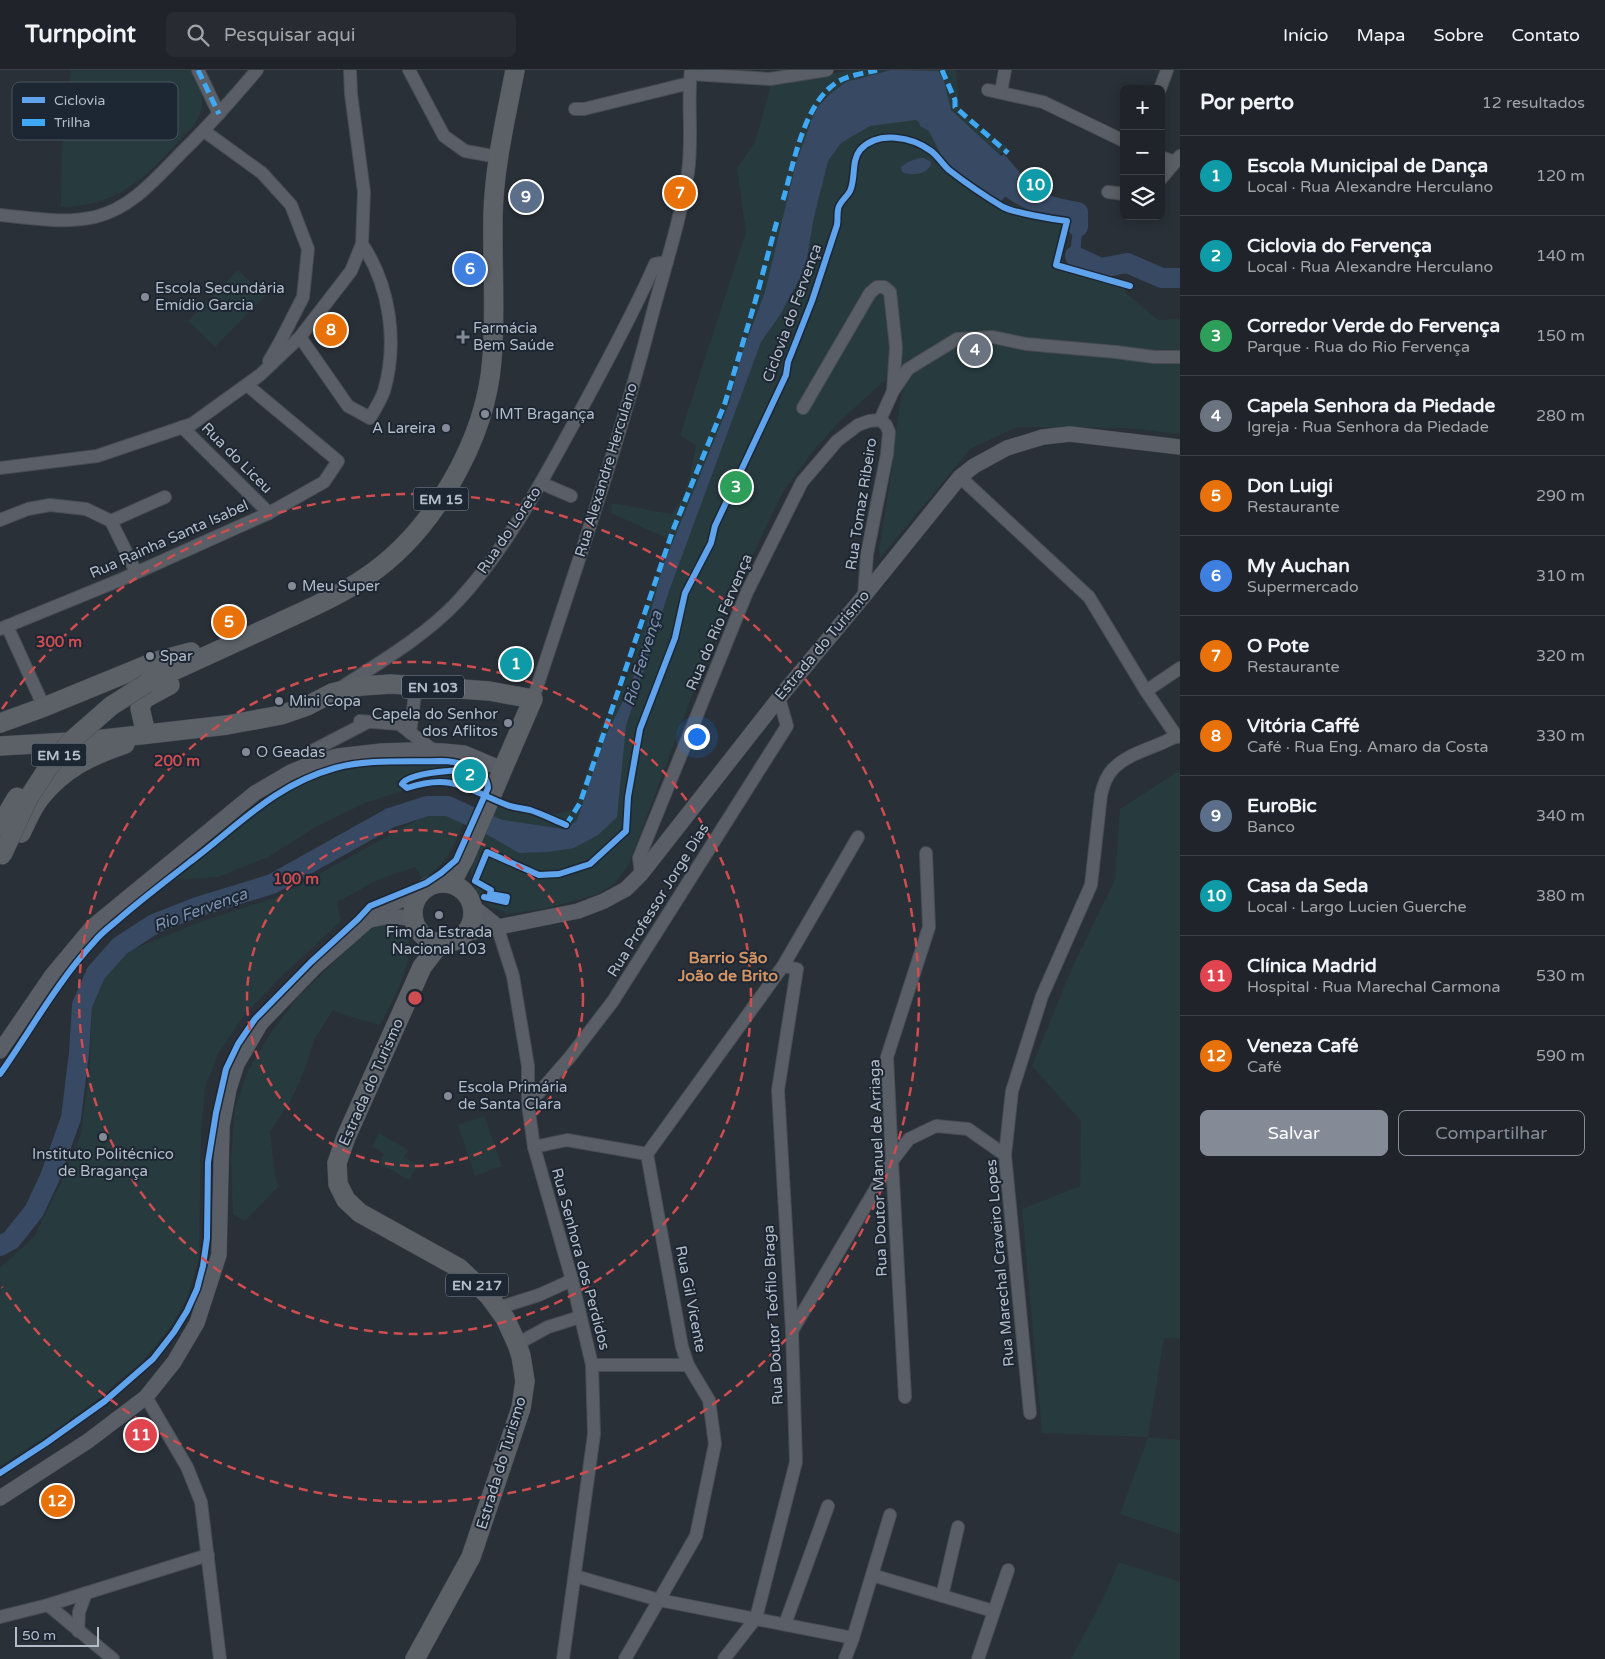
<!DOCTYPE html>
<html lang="pt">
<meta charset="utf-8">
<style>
body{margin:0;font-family:"Varela Round",sans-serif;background:#282c32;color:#f1f3f6}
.controls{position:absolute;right:15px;top:15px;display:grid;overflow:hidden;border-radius:8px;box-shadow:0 2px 12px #0003}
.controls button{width:45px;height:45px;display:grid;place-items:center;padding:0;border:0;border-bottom:1px solid #3d4147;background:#20242a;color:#f1f3f6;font:25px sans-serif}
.scale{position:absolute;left:15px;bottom:12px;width:84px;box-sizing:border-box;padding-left:5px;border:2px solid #b4bcc9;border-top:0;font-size:14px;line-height:18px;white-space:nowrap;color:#b4bcc9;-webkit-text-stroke:4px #1d2633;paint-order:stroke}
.you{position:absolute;left:696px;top:666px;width:18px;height:18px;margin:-12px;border:4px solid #fff;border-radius:50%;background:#1a73e8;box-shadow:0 0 0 8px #1a73e833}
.badge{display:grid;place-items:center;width:32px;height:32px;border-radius:50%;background:#848b96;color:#fff;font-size:16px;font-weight:700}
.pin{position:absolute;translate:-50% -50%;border:2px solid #fff;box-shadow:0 1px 5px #0006}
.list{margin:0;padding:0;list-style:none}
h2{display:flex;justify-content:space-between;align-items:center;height:65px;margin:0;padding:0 20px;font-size:21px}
h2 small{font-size:16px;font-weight:400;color:#a2a4a8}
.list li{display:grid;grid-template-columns:32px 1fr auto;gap:15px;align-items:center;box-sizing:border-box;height:80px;padding:0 20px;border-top:1px solid #3d4147}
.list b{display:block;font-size:19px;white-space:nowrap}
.list p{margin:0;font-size:16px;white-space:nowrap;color:#a2a4a8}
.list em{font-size:16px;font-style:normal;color:#a2a4a8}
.actions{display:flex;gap:10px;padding:15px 20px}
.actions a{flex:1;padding:11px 0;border:1px solid #848b96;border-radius:8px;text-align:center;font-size:18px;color:#848b96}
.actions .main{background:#848b96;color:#fff}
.icon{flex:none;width:28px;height:28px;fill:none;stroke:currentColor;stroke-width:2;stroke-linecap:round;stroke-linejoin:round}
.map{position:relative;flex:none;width:1180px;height:1589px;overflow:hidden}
header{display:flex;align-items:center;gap:30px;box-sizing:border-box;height:70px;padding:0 25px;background:#20242a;border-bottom:1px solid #3d4147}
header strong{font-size:24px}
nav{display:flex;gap:28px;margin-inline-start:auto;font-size:18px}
.search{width:350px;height:45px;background:#282c32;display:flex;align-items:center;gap:12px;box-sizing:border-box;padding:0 18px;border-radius:8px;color:#a2a4a8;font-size:19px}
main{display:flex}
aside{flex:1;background:#20242a}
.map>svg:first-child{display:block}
.green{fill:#273a3e}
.water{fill:#384963}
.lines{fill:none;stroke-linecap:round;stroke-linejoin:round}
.river{stroke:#384963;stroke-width:20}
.minor-casing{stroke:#484c53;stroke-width:14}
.tertiary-casing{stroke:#484c53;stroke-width:16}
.primary-casing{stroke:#484c55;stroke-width:20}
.minor{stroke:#5a5e66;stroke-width:12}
.tertiary{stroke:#5a5e66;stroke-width:15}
.primary{stroke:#5c6168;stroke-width:19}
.primary-bridge-casing{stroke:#484c55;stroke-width:20;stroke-linecap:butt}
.primary-bridge{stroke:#5c6168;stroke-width:19}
.quiet{stroke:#3fa9f5;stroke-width:5;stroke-dasharray:10 5;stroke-linecap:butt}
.cycleway-casing{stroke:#1d2633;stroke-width:9}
.cycleway{stroke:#60a3ed;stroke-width:6}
.ring{fill:none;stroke:#ce4d50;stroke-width:2.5;stroke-dasharray:9 6}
.poi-dot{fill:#848b96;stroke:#1d2633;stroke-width:2}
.labels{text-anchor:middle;stroke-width:4;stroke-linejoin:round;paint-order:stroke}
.shield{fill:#1d2633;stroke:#878f9c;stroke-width:1}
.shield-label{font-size:14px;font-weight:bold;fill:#b4bcc9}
.poi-label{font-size:15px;fill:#b4bcc9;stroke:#1d2633;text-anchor:start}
.street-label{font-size:15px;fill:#b4bcc9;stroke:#1d2633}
.water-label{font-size:16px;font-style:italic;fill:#7c92b1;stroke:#1d2633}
.neighbourhood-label{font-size:16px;font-weight:bold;fill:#d59563;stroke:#1d2633}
.key{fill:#1d2633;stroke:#4a5360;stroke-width:1}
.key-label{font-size:14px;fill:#b4bcc9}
.centre{fill:#ce4d50;stroke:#1d2633;stroke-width:2.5}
.ring-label{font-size:15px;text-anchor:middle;font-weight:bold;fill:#ce4d50;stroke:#1d2633;stroke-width:4;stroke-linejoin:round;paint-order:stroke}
</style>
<header>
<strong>Turnpoint</strong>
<div class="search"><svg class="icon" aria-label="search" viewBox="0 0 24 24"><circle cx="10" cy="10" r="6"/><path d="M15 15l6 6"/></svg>Pesquisar aqui</div>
<nav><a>Início</a><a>Mapa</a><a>Sobre</a><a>Contato</a></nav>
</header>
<main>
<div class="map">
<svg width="1180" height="1589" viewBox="0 0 1180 1589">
<rect width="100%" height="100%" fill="#2a3038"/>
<g class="green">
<path d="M71 0H193C202 22 209 34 193 56 152 99 126 136 61 137L62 79Z"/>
<path d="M851 0H956L960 43 1008 77 967 109 1001 132 1072 148 1062 191 1125 212 1126 223 1158 250 1180 249V364L1127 358 1017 357 970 379 880 488 879 479 890 412 900 333 912 286 841 350 813 381 783 422 717 559 629 794 615 813 598 824 548 838 508 844 487 835 476 823 471 810V797L486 764 498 729 555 744 575 739 602 656 629 604 668 469 611 443 612 433 671 444C688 428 691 398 696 376L680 365 746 162 737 98 755 72 771 15Z"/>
<path d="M238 200 265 226 215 277 188 251Z"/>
<path d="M449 693C459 696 487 702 486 716 486 720 483 724 481 728L459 718 440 715 403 721 365 733 316 757 268 787 218 807 173 810C196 793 217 775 238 756 251 746 264 734 278 725 330 693 390 695 449 693Z"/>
<path d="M1180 700V1269L1164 1268 1148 1367 1180 1370V1464L1120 1444 1148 1367 1042 1363 1022 1139 1080 1116 1081 1051 1032 996 1072 898 1115 810 1120 739Z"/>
<path d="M428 744H446L464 753C452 780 448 792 423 809L415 797 378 810 337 832 341 851 284 904 245 944 218 984 205 1018 201 1063 199 1188 187 1229 170 1258 141 1293 117 1312 104 1325 43 1369 0 1396V1198L34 1167 62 1110 81 1064 90 995 92 923 128 881 200 852 277 827Z"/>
<path d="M395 854C399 857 405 861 407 864 419 885 390 936 380 955L344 945 333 940 314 970 305 999 291 1030 270 1062 275 1106 279 1116 245 1151 233 1144 231 1088 235 1038 248 1001 267 968 298 927 363 864 378 855Z"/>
<path d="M484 1046 502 1096 475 1106 458 1055Z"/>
<path d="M379 1063 408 1080 404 1087 418 1095 409 1110 379 1093 384 1084 372 1076Z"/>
<path d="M1119 1492 1180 1512V1589H1071L1102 1531Z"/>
</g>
<g class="water">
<path d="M891 0 938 1 944 11 951 40 1001 86 1004 84 1021 104 1001 132 945 93 929 61 920 56 919 52 916 50 870 56 841 73 828 91 814 147 805 199 780 245 761 272 669 521 626 656 617 747 598 765 574 778 548 782 519 783 486 764 490 748 563 759 569 757 577 750 605 667 631 615 663 496 729 334 741 286 765 222 796 93 812 49 818 37 830 24 846 12Z"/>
<path d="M919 88H924L931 92V95C925 105 913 106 902 102L901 97 908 92Z"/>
<path d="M1068 137 1084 141 1080 185 1100 193 1097 202 1069 192 1074 151 1071 143 1068 144Z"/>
</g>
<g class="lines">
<g class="river">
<path d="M990 102C1001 111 1012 121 1025 127 1041 135 1060 139 1078 142V157"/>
<path d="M1075 186 1101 198 1127 193 1162 208H1180"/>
<path d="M0 1176 11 1170 34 1141 50 1107 71 1048 79 983 82 935 96 903 120 876 154 854 197 837 272 814 390 748 427 736H448L496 758"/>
</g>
<defs>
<g id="minor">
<path d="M198 0 219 44"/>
<path d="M409 0 444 66 465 81 498 87"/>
<path d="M691 4 770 9 827 0"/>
<path d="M1160 19 1167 0"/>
<path d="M988 20 1043 32 1124 71"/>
<path d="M1001 22 1005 0"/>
<path d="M575 39H584L690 13"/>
<path d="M204 61 262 103 291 135 308 179 303 227 280 272 269 291"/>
<path d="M1161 87 1175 92"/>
<path d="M1161 109 1180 86"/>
<path d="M1108 122 1124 124"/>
<path d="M0 145C31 148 64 154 95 147 133 138 159 105 185 79 211 54 234 27 257 0"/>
<path d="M300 267 348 336 370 348C375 339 381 330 384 321 398 272 390 216 362 174"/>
<path d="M803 338 870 223 877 217H884L890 222 896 277 893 321"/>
<path d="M880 350 893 321 908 299 957 269 993 267 1026 274 1116 282 1154 287H1180"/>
<path d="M182 357 269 443"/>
<path d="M0 398 97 386 192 354 260 305 300 267 351 201 362 174 364 122 351 24 350 0"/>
<path d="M960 407 1089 527 1146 621 1177 667 1180 666"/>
<path d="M541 413 571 426"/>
<path d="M0 450 28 439 50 435 86 439 111 451 136 502"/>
<path d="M111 451 165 427"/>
<path d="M864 526 867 484 887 384 889 362 886 355 880 350"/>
<path d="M7 556 44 637"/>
<path d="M0 559 120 510 269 443 324 412 338 391 247 315"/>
<path d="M342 617C382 591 425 566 458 531 506 479 540 415 574 353 602 300 631 249 655 194L667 192"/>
<path d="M1146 621 1180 598"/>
<path d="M533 629C576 499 620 370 654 238 666 194 681 147 688 102 693 68 687 34 691 0"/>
<path d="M360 651 399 654 433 680"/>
<path d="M410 663 416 616"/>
<path d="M316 692 312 681 368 652"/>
<path d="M641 804 639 788 747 522 802 412 837 371 858 355 869 351 880 350"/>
<path d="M497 856 513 906 528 996V1035L534 1077 572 1210 592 1295 594 1364 563 1589"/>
<path d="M528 1035 570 987 613 931 787 656 779 628"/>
<path d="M534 1077 567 1070 647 1084 682 1277 688 1295 709 1330 715 1374 696 1466 625 1589"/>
<path d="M647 1084 783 896 858 767"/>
<path d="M498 1238 539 1225 572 1210"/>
<path d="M792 1261 892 1091 909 1069 936 1056 968 1059 1005 1085"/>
<path d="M517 1274 548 1257 580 1247"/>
<path d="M592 1295H688"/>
<path d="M146 1327 187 1397 201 1432 220 1589"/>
<path d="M905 1327 892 1091 887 987 929 857 926 783"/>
<path d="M1030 1343 1005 1085 1012 1021 1042 926 1091 815 1101 725C1103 716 1106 706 1113 699 1129 682 1156 678 1176 666"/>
<path d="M872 1505 993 1541"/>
<path d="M575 1506 659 1530 853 1568 890 1445"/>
<path d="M942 1526 958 1457"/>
<path d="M48 1535 113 1589"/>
<path d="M0 1547 48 1535 208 1485"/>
<path d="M785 1554 828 1436"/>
<path d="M78 1561 79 1542 86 1523"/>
<path d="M724 1589 756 1548 796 1392 792 1261 778 1020 797 899 783 896"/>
<path d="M845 1589 853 1568"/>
<path d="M978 1589 1008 1500"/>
</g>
<g id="tertiary">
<path d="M471 835 497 856"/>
<path d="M371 850C385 845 399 846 414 849"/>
<path d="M464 864 578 841 604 831 626 819 641 804 779 628 864 526 960 407 974 396 1007 378 1043 367 1070 364 1180 377"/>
<path d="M0 981 52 905 92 857 255 723 291 702 313 693 338 686 382 681 412 680 442 681 464 683 502 699"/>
<path d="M0 1428 88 1371 146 1327 174 1292 197 1253 219 1185 222 1056 229 1019 237 994 261 953 315 897 379 841 396 832 419 824"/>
</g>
<g id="primary">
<path d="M147 613C191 593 234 573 278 553 308 539 339 526 366 507 433 462 486 370 492 289 496 242 492 193 493 146 494 96 506 48 515 0"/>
<path d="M0 653 44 637 154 592 191 582"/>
<path d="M146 664 140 638 144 629 170 615"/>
<path d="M0 676 87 671 227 655 281 645 307 636 332 623 361 616 391 614 489 621 533 629 465 787 456 804 443 813"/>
<path d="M21 763C27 751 32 738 40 728 64 698 90 686 125 674"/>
<circle cx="443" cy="843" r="30"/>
<path d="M415 1589 471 1487 521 1338 525 1311 521 1286 517 1274 505 1248 489 1226 459 1198 360 1143 346 1130 338 1114 337 1093 346 1067 422 897 441 872"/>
</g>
</defs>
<use href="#minor" class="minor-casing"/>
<use href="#tertiary" class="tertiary-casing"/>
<use href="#primary" class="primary-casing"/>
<use href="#minor" class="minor"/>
<use href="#tertiary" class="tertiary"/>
<use href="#primary" class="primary"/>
<defs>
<g id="primary-bridge">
<path d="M0 756 17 727"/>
<path d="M2 785 29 727 48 698 70 672 111 636 147 613"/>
</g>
</defs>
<use href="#primary-bridge" class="primary-bridge-casing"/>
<use href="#primary-bridge" class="primary-bridge"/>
<g class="quiet">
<path d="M198 0 219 44"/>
<path d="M942 0 955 30V37L1008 83"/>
<path d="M783 130C794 93 804 31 839 11 850 5 865 3 877 0"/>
<path d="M566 755 580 733 673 460 725 333 755 232 777 151"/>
</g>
<defs>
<g id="cycleway">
<path d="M468 700C461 702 455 700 448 701 437 702 407 705 402 714L407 718C453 703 466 719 507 735 514 738 522 738 530 740 542 744 554 750 566 755"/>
<path d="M484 827 506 832 507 827 490 824 491 820 475 811 487 782 539 805 559 804 590 794 626 761 628 727 640 659 675 568 685 523 711 473 715 456 786 305 788 292 812 231 837 155C838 149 837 145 838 140 838 133 847 127 850 121 856 108 851 91 860 80 878 60 912 67 931 81 938 86 942 94 949 100 963 111 988 128 1003 137 1015 143 1052 149 1067 151L1056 195 1130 216"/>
<path d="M0 1004C31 960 57 912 94 872 101 863 111 856 119 849 142 829 166 811 190 792 238 756 274 715 335 698 368 689 406 692 440 691 456 691 487 697 488 718L456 790 441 803 426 813 370 836 358 849 311 892 255 949 238 974 226 999 216 1043 208 1092 207 1168 203 1196 197 1219 187 1241 174 1262 153 1289 105 1331 46 1373 0 1403"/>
</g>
</defs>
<use href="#cycleway" class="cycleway-casing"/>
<use href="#cycleway" class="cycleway"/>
</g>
<g class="ring">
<circle cx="415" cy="928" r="168"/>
<circle cx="415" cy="928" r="336"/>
<path d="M2 639A504 504 0 1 1 2 1217"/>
</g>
<g class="poi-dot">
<circle cx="145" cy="227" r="5"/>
<path d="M460.5 259.5h5v5h5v5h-5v5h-5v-5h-5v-5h5z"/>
<circle cx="485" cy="344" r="5"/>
<circle cx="446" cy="358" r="5"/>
<circle cx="292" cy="516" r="5"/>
<circle cx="150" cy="586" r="5"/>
<circle cx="279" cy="631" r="5"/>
<circle cx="508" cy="653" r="5"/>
<circle cx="246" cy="682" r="5"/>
<circle cx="439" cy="845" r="5"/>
<circle cx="448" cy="1026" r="5"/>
<circle cx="103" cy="1067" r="5"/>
</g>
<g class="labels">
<g class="shield">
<rect x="413.5" y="417.5" width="55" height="23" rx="4"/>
<rect x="402" y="605.5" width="62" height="23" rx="4"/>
<rect x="31.5" y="673.5" width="55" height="23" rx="4"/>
<rect x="446" y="1203.5" width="62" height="23" rx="4"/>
</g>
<g class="shield-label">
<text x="441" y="434">EM 15</text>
<text x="433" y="622">EN 103</text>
<text x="59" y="690">EM 15</text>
<text x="477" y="1220">EN 217</text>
</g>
<g class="poi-label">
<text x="155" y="223">Escola Secundária<tspan x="155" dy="17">Emídio Garcia</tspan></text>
<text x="473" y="263">Farmácia<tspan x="473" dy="17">Bem Saúde</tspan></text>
<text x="495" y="349">IMT Bragança</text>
<text x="436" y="363" text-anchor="end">A Lareira</text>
<text x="302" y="521">Meu Super</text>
<text x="160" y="591">Spar</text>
<text x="289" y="636">Mini Copa</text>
<text x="498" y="649" text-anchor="end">Capela do Senhor<tspan x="498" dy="17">dos Aflitos</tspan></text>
<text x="256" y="687">O Geadas</text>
<text x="439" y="867" text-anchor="middle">Fim da Estrada<tspan x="439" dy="17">Nacional 103</tspan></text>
<text x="458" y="1022">Escola Primária<tspan x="458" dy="17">de Santa Clara</tspan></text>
<text x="103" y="1089" text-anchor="middle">Instituto Politécnico<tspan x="103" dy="17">de Bragança</tspan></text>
</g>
<g class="street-label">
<text transform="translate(792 243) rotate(-70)" y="5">Ciclovia do Fervença</text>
<text transform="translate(237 388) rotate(45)" y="5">Rua do Liceu</text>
<text transform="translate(606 400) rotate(-73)" y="5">Rua Alexandre Herculano</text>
<text transform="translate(861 434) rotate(-81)" y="5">Rua Tomaz Ribeiro</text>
<text transform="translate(509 460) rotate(-56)" y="5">Rua do Loreto</text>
<text transform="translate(169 469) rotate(-24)" y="5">Rua Rainha Santa Isabel</text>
<text transform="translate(719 552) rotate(-67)" y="5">Rua do Rio Fervença</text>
<text transform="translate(822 575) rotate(-50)" y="5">Estrada do Turismo</text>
<text transform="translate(658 830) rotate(-58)" y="5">Rua Professor Jorge Dias</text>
<text transform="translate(371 1012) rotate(-66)" y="5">Estrada do Turismo</text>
<text transform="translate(878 1098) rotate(-92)" y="5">Rua Doutor Manuel de Arriaga</text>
<text transform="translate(581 1189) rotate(75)" y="5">Rua Senhora dos Perdidos</text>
<text transform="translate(1000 1193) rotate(-95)" y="5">Rua Marechal Craveiro Lopes</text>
<text transform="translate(691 1229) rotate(79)" y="5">Rua Gil Vicente</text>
<text transform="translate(773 1245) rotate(-93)" y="5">Rua Doutor Teófilo Braga</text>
<text transform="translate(501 1393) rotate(-73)" y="5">Estrada do Turismo</text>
</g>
<g class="water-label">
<text transform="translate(642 588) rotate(-73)" y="6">Rio Fervença</text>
<text transform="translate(200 839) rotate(-20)" y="6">Rio Fervença</text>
</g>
<g class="neighbourhood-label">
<text x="728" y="893">Barrio São<tspan x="728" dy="18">João de Brito</tspan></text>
</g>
</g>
<rect x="12" y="12" width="166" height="58" rx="8" class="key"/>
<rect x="22" y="27" width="23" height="6" fill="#60a3ed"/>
<rect x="22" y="49" width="23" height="7" fill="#3fa9f5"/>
<g class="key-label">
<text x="54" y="35">Ciclovia</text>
<text x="54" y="57">Trilha</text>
</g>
<circle cx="415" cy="928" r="8" class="centre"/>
<g class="ring-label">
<text x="59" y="577">300 m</text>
<text x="177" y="696">200 m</text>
<text x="296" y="814">100 m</text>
</g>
</svg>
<div class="controls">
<button>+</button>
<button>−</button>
<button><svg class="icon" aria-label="layers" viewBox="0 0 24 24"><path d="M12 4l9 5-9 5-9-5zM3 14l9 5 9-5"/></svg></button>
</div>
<div class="scale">50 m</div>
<div class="you"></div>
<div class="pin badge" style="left:516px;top:594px;background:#0f9aa8">1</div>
<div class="pin badge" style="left:470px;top:705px;background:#0f9aa8">2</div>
<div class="pin badge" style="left:736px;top:417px;background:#2e9e5b">3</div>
<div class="pin badge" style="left:975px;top:280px;background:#6b7280">4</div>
<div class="pin badge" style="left:229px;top:552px;background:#e8710a">5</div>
<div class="pin badge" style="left:470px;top:199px;background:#3f7fe0">6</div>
<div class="pin badge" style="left:680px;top:123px;background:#e8710a">7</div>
<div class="pin badge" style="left:331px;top:260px;background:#e8710a">8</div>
<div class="pin badge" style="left:526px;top:127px;background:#5c6f8a">9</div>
<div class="pin badge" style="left:1035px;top:115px;background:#0f9aa8">10</div>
<div class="pin badge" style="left:141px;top:1365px;background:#e0444e">11</div>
<div class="pin badge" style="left:57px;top:1431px;background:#e8710a">12</div>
</div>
<aside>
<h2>Por perto<small>12 resultados</small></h2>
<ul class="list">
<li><span class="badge" style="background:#0f9aa8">1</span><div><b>Escola Municipal de Dança</b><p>Local · Rua Alexandre Herculano</p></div><em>120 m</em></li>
<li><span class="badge" style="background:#0f9aa8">2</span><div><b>Ciclovia do Fervença</b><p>Local · Rua Alexandre Herculano</p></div><em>140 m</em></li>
<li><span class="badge" style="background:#2e9e5b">3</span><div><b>Corredor Verde do Fervença</b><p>Parque · Rua do Rio Fervença</p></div><em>150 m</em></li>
<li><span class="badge" style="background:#6b7280">4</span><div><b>Capela Senhora da Piedade</b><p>Igreja · Rua Senhora da Piedade</p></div><em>280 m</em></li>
<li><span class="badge" style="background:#e8710a">5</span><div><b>Don Luigi</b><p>Restaurante</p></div><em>290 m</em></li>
<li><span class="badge" style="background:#3f7fe0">6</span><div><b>My Auchan</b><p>Supermercado</p></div><em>310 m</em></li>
<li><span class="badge" style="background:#e8710a">7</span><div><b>O Pote</b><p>Restaurante</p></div><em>320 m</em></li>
<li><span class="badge" style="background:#e8710a">8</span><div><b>Vitória Caffé</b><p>Café · Rua Eng. Amaro da Costa</p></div><em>330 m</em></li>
<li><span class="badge" style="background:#5c6f8a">9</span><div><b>EuroBic</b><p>Banco</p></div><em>340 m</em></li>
<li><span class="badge" style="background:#0f9aa8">10</span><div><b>Casa da Seda</b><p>Local · Largo Lucien Guerche</p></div><em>380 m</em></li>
<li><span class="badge" style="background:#e0444e">11</span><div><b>Clínica Madrid</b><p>Hospital · Rua Marechal Carmona</p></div><em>530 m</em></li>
<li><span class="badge" style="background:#e8710a">12</span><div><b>Veneza Café</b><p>Café</p></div><em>590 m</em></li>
</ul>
<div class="actions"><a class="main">Salvar</a><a>Compartilhar</a></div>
</aside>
</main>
